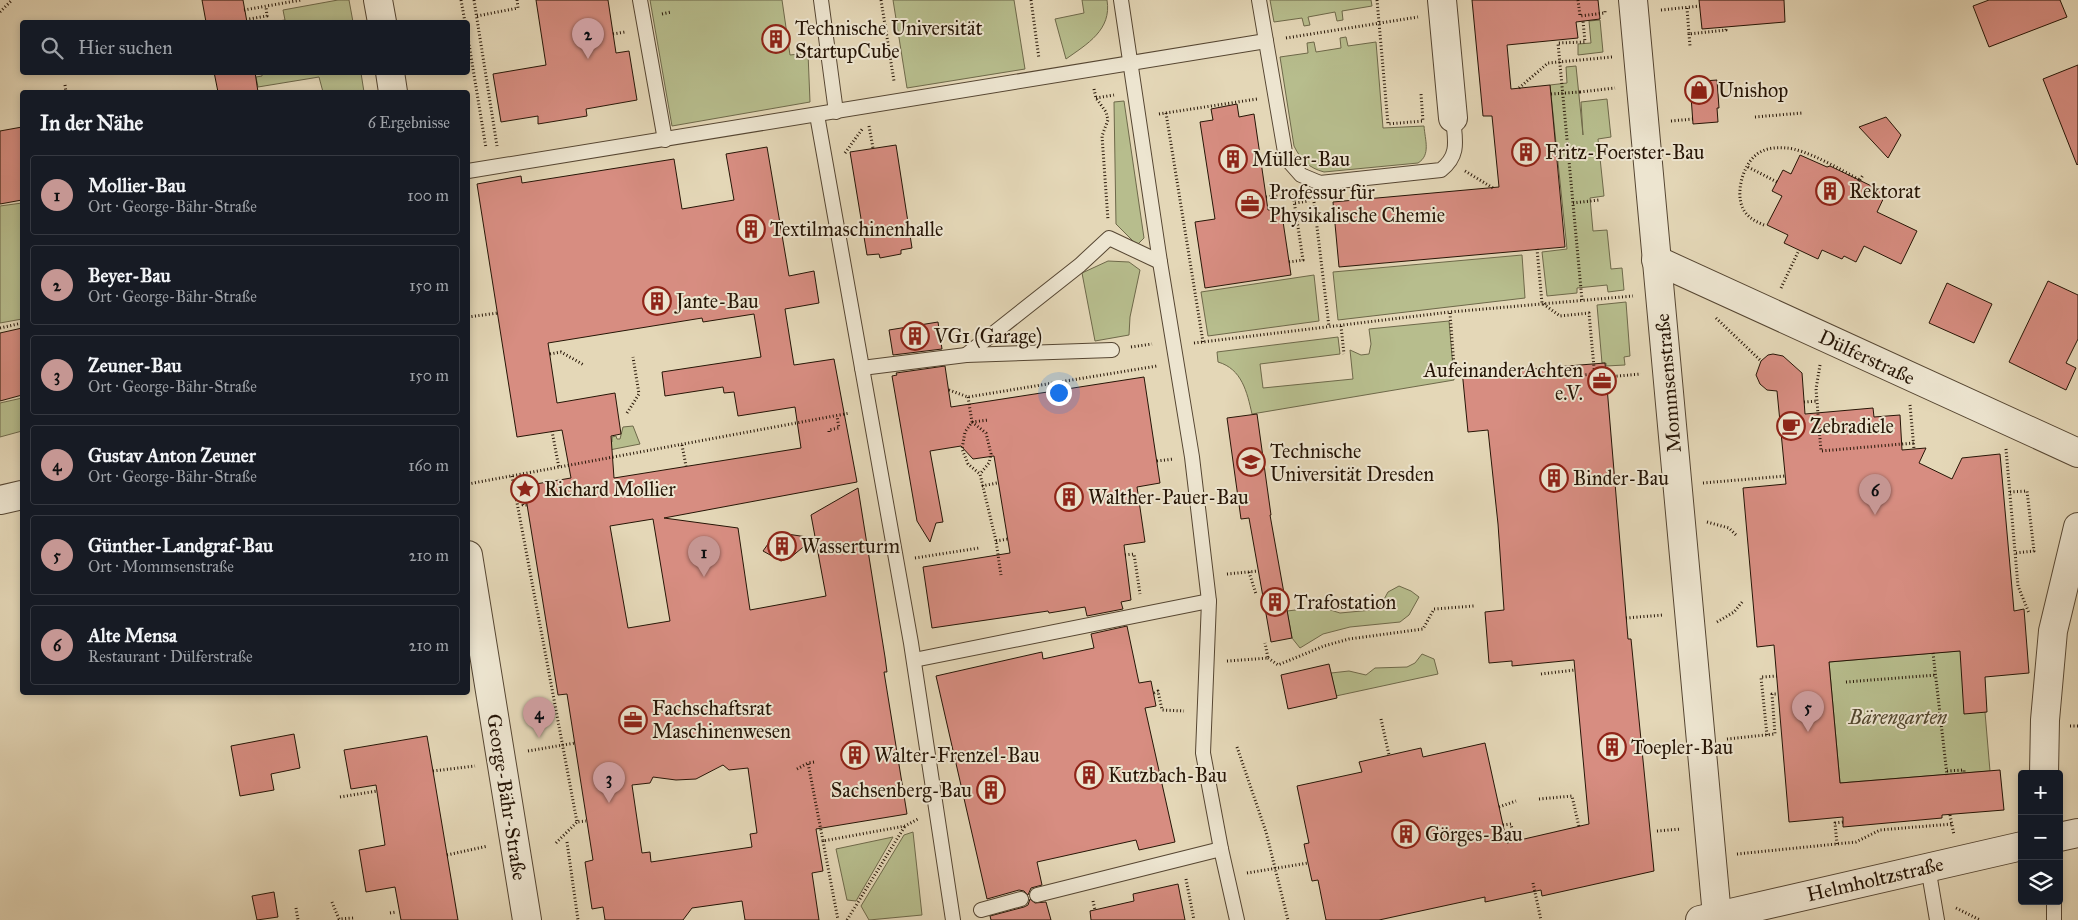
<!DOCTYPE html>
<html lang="de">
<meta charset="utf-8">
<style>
body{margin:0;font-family:"IM FELL Great Primer",serif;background:#242831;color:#f1f3f6}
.controls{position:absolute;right:15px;bottom:15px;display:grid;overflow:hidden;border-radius:5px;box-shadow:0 2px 8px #0003}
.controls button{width:45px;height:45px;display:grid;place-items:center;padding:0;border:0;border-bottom:1px solid #363941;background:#171b24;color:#f1f3f6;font:25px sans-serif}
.you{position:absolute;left:1058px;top:392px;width:18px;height:18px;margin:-12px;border:4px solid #fff;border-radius:50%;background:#1a73e8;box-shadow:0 0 0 8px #1a73e833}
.badge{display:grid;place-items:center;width:32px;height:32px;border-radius:50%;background:#c59692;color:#111;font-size:16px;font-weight:700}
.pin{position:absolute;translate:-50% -41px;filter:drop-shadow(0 1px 2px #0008)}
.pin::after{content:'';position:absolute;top:26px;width:18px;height:15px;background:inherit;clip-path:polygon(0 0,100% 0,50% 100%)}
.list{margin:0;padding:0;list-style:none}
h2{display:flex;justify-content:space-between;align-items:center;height:65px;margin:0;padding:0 20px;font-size:21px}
h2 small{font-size:16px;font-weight:400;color:#9ea1a6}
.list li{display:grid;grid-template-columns:32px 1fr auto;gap:15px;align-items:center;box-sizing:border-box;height:80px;margin:0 10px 10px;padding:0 10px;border:1px solid #363941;border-radius:5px}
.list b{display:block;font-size:19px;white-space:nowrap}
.list p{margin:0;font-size:16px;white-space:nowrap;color:#9ea1a6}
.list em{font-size:16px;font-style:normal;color:#9ea1a6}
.icon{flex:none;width:28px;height:28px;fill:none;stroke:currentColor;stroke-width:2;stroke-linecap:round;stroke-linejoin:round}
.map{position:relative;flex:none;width:2078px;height:920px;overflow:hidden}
.search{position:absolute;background:#171b24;box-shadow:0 2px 8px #0003;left:20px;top:20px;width:450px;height:55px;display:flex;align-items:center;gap:12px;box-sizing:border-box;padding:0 18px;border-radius:5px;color:#9ea1a6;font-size:19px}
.panel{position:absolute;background:#171b24;box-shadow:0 2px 8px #0003;left:20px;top:90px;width:450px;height:605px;border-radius:5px}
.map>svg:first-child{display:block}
.green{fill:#b7bd8d;stroke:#6e694a}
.building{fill:#d78d81;stroke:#261506;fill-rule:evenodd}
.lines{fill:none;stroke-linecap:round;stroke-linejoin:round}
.lane-casing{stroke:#564632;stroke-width:16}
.street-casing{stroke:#564632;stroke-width:30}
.path{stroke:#261506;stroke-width:3;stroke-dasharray:1 2.5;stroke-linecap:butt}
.lane{stroke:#ede5d0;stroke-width:14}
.street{stroke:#ede5d0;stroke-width:28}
.path-bridge{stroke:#261506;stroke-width:3;stroke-dasharray:1 2.5;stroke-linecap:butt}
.labels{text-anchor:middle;stroke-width:4;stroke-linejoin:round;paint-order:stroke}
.poi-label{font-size:20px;fill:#261506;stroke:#ede5d0;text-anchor:start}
.street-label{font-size:20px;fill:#261506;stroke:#ede5d0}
.park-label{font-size:20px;font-style:italic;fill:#52472e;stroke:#ede5d0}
</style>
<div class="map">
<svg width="2078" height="920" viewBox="0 0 2078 920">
<rect width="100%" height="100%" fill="#e4d7b7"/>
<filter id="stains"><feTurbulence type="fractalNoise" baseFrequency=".004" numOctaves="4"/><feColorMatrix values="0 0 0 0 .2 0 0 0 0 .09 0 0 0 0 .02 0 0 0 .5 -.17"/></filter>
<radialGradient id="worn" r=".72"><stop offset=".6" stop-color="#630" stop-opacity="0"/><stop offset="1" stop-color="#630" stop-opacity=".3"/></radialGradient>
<g class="green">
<path d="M338 0H349L353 22H271L285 20 283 10Z"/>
<path d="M650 0H782L790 55 808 53 810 102 672 126Z"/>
<path d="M893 0H1014L1025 69 907 88Z"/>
<path d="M1082 0H1107C1112 30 1087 44 1066 59L1055 19 1084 13Z"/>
<path d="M1270 0H1371L1372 6 1342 11 1343 20 1337 21 1335 12 1308 17 1310 25 1304 26 1302 18 1274 22Z"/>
<path d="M1600 20 1603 52 1578 55V44L1591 43 1589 21Z"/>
<path d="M1346 37 1348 46 1376 42 1383 128 1424 126C1425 140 1431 155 1418 163L1324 172C1309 168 1301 160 1294 146L1280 57 1308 53 1307 43 1314 42 1316 52 1341 48 1340 38Z"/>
<path d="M1576 66 1583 135 1581 102 1607 99 1611 137 1598 139 1604 196 1590 198 1593 231 1607 230 1611 269 1622 268 1624 290 1608 292 1607 285 1577 288V293L1547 296 1542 252 1567 249 1550 85 1567 83 1566 67Z"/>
<path d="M262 72 361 73 364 92H323L319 77 258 87 256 77 262 76Z"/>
<path d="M1124 101 1144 238 1137 245 1116 224 1114 102Z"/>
<path d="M22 203V319L0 323V206Z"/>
<path d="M1522 255 1525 298 1338 320 1333 272Z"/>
<path d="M1108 261 1129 262 1140 270 1130 317 1129 335 1095 341 1082 273Z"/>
<path d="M1314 275 1319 321 1208 336 1201 292Z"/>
<path d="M1626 302 1630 356 1624 357 1625 365 1606 366V363H1602L1597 305Z"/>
<path d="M1449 321 1454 380 1252 414C1247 392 1242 369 1218 362L1217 352 1338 337 1340 354 1260 364 1263 388 1353 379 1350 350 1361 355 1369 354 1371 344 1369 329Z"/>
<path d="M22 398V431L0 437V403Z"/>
<path d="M633 426 640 444 594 453 592 446 612 442V437L616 436 617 439H620L623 427Z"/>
<path d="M1399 586 1411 591 1419 597 1409 615 1400 622 1350 627 1323 634 1300 648 1292 638 1287 611 1321 607 1340 613 1372 610 1382 603 1388 592Z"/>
<path d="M1993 648 1982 677 1990 771 1840 783 1829 662Z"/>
<path d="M1422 654 1434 659 1438 674 1336 696 1331 673 1349 671 1366 675 1375 668 1407 667 1415 663Z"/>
<path d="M913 832 922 915 869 920 861 906 904 835Z"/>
<path d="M893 837 856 901 847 900 836 849Z"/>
</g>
<g class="building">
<path d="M202 0H243L247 22H206Z"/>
<path d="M536 0H608L616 53 629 51 637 100 586 109 587 116 538 124V116L501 122 493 74 546 65Z"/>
<path d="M1472 0H1598L1600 19 1576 22 1578 38 1507 45 1511 89 1550 85 1565 247 1339 267 1333 202 1499 187 1492 116H1483Z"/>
<path d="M1699 0H1784L1785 22 1702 29Z"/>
<path d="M1989 0H2060L2067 17 1989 47 1973 6Z"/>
<path d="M2078 65V164L2077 165 2043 79Z"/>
<path d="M214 72H255L258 92H218Z"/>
<path d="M1717 80 1719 108H1717L1718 122 1693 124 1690 82Z"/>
<path d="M1237 104 1239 117 1254 114 1268 210 1281 208 1291 275 1205 288 1195 222 1215 219 1200 122 1213 120 1211 109Z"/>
<path d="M1886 117 1901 135 1888 158 1859 127Z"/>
<path d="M22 127V200L0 204V131Z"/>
<path d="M896 145 912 248 901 250V254L880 258 879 254 867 255 850 152Z"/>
<path d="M767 147 789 276 814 271 819 303 785 309 794 365 834 359 857 482 664 518 738 528 750 610 826 596 811 515 858 488 885 657 887 672H884L907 814 816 829 823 871 812 873 819 920H745L742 901 692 908 683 920H605L603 907 592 909 585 862 593 860 567 694 558 695 524 486 571 478 562 430 517 437 477 184 521 176 522 183 674 159 682 209 734 200 726 154ZM754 314 761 357 662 372 665 396 723 387 724 393 734 392 738 416 795 407 801 448 614 478 611 436 621 434 615 393 557 403 548 343 702 318 703 322ZM653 519 670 621 628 628 610 526ZM723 765 729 770 748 768 757 833 750 834 752 847 651 862 650 852 642 853 632 785 650 783 653 777 676 780 696 779Z"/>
<path d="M1800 155 1827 167 1830 166 1886 193 1877 212 1917 231 1901 264 1864 246 1856 262 1844 256 1842 259 1822 250 1818 259 1784 243 1788 235 1767 225 1782 196 1772 191 1783 170 1791 174Z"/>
<path d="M2048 281 2078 295V339L2066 363 2076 368 2066 390 2009 362Z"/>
<path d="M1947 283 1992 304 1974 343 1929 323Z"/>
<path d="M938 322 942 349 893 355 889 330Z"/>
<path d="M22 328V395L0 401V333Z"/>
<path d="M1773 354 1783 356 1802 373 1805 414 1873 408 1874 417 1900 415 1902 450 1926 448 1919 463 1952 479 1962 458 2000 454 2014 611 2024 609 2029 673 1985 677 1987 712 1964 714 1960 651 1829 662 1840 783 2000 770 2004 810 1942 815V818L1843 827V817L1789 822 1774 645 1757 647 1743 488 1786 484 1777 391 1767 390 1760 384 1756 375 1761 361 1768 355Z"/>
<path d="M1605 363 1628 639H1631L1654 871 1542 896 1541 890 1485 902V897L1379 920H1326L1318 880 1312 881 1308 863 1304 844 1309 843 1297 786 1362 772 1359 762 1421 748 1423 757 1485 743 1507 843 1589 824 1574 660 1512 666V661L1489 663 1485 612 1504 610 1498 524 1488 430 1468 432 1462 370 1493 367V372Z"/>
<path d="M945 366 951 407 1144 377 1160 483 1137 487 1145 542 1124 545 1131 600 1121 602 1123 609 1087 616 1085 607 1049 613 1048 611 932 628 923 567 1010 553 994 456 973 459 961 446 930 451 943 522 936 523 930 542 917 521 892 376 897 375 896 373Z"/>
<path d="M1257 414 1271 515H1270L1292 638 1271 642 1249 518 1241 519 1227 418Z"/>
<path d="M780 533 814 538 790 558 781 561 763 551 773 537Z"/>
<path d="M1127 626 1139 683 1151 681 1156 706 1145 708 1175 842 1139 850 1136 840 1037 862 1042 885 1031 888 1028 895 1024 891 1019 890 987 899 936 676 1042 652 1043 659 1094 648 1091 634Z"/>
<path d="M1329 664 1337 698 1288 709 1281 675Z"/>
<path d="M294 734 300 768 271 774 274 790 240 796 231 746Z"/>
<path d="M427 736 433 771 458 920H401L395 887 366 892 359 850 385 845 376 785 351 789 344 750Z"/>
<path d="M1178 884 1185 920H1091L1090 911 1134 901 1133 894Z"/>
<path d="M274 892 278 917 257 920 252 896Z"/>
<path d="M1030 899 1035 903 1046 902 1051 920H991L990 916 1024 907 1028 905Z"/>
</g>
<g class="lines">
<defs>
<g id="lane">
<path d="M640 0 665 140"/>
<path d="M821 0 836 112"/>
<path d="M1121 0 1160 262 1192 457 1209 601 1203 753 1221 849 1237 920"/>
<path d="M1259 0 1286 158 1301 175 1320 183 1441 170C1460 155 1455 140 1453 118"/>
<path d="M817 115 911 643 953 920"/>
<path d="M468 171 1266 41"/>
<path d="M966 355 1080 265 1109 238 1160 262"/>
<path d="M862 368 966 355 1112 350"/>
<path d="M914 660 1209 601"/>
<path d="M1928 867 1937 920"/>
<path d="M1037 895 1221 849"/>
<path d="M981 910 1021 899"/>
<path d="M2054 920V901"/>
</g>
<g id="street">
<path d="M378 0 382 22"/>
<path d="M1442 0 1453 118"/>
<path d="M1633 0 1717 916"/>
<path d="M390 72 393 92"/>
<path d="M1656 260 2078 453"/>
<path d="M0 500 22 495"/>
<path d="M468 555 527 920"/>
<path d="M2044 774 2045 720 2053 631 2078 527"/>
<path d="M2059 837 2078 833"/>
<path d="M1700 920 2022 846"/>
</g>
</defs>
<use href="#lane" class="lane-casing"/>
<use href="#street" class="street-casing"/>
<g class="path">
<path d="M461 0 465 22"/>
<path d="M474 0 497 146"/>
<path d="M881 0 894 81"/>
<path d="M1031 0 1039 59"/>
<path d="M1377 0 1388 124 1423 121 1421 94"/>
<path d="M1578 0 1580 16 1605 13V10"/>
<path d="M1687 8 1689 34 1726 30V27"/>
<path d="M244 10 301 0"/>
<path d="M1661 10 1700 6"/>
<path d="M0 12 12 0"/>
<path d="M662 14 671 12"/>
<path d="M477 16 518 8 517 0"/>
<path d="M250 22 249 19 267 16 266 7"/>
<path d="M613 34 625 32"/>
<path d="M1689 34 1690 46"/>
<path d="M468 38 486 148"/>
<path d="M1286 38 1418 17"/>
<path d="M65 85 66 92"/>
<path d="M1519 88 1548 63 1612 57"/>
<path d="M1094 89 1096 98 1106 112 1108 120 1102 136 1108 220"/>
<path d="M1580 92 1615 88"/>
<path d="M1096 98 1114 95"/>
<path d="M1166 113 1203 342"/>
<path d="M1159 114 1257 99"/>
<path d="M1755 117 1802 113"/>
<path d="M1671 121 1693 119"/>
<path d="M869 126 873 148"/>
<path d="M845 153 863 128"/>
<path d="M1748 167 1777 182"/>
<path d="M1465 171 1493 188"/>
<path d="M1860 180 1863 175"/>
<path d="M1266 197 1293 195"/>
<path d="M1314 202 1329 327"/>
<path d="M1295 203 1309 201"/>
<path d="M1573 203 1599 200"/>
<path d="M1764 225C1757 222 1750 219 1745 212 1734 197 1742 166 1756 155 1764 148 1776 147 1786 148 1806 149 1841 170 1860 180L1858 183"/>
<path d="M1537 249 1542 303 1560 316 1589 313 1595 378 1641 374"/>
<path d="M1289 262 1303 260 1293 194"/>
<path d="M1781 288 1799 250"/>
<path d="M1582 300 1558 43 1585 42 1583 21"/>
<path d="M1450 313 1455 379"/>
<path d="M468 317 498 313"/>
<path d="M1716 318 1761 361"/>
<path d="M1341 326 1344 354"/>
<path d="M0 328 22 323"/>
<path d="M1194 343 1450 312 1633 296"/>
<path d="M1131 347 1152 344"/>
<path d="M550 354 561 352 584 365"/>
<path d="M1820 365 1816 389 1821 451 1914 443"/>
<path d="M1582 375 1594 374"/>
<path d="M1062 381 1063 390"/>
<path d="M949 390 968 397 1157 366"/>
<path d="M968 397 972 422 965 432 962 449 968 464 980 474 996 541 1001 575"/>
<path d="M1804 402 1817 401"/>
<path d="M1910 405 1914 449"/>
<path d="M627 413 639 394 633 357"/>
<path d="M972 422 986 433 991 454 989 463 980 474"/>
<path d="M972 422 988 420"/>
<path d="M552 431 559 468"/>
<path d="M829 432V430L839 428 837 416"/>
<path d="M682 445 686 466"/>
<path d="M2006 449 2018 586 2029 613"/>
<path d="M1157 461 1174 459"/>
<path d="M512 476 577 822 586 821"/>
<path d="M1703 483 1785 476"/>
<path d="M468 484 850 413"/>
<path d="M982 486 997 483"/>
<path d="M2010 492 2027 491 2034 551 2016 553"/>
<path d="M515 493 520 492 523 505H527"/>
<path d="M1707 522 1729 528 1737 536"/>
<path d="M996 541 1008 539"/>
<path d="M1125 555 1134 554 1140 594"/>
<path d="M915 558 979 548"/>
<path d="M1249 572 1256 594"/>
<path d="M1227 574 1258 571"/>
<path d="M1626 618 1663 615"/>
<path d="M1717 622 1734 612 1743 601"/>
<path d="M1933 653 1947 775"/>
<path d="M1268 658 1278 665 1324 646 1349 639 1423 629 1434 609 1474 606"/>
<path d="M1227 661 1268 658 1265 643"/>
<path d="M1541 674 1575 670"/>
<path d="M1846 682 1936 675"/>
<path d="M1154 693 1158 691 1162 710 1184 711"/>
<path d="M1381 719 1389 755"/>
<path d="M2070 726H2078"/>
<path d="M1767 735 1761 677 1777 676"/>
<path d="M1727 739 1775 734 1772 694H1778"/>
<path d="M1237 747 1266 832 1288 920"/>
<path d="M528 751 575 743"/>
<path d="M814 762 808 763 823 841 905 826 918 819"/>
<path d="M797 769 808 763"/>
<path d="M433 771 475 766"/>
<path d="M1947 771 1964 770V773"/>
<path d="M340 797 377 791"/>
<path d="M1539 799 1572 796 1579 827"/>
<path d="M1499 807 1516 801"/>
<path d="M1950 815 1954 835"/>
<path d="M1503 825 1511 824 1513 834 1523 832"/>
<path d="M1657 831 1681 829"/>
<path d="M823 841 838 920"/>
<path d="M567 842 578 920"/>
<path d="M556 843 577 822"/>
<path d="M1837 844 1835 823 1843 822"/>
<path d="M1737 854 1856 842 1880 830 1952 824"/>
<path d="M447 855 488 846"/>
<path d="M1247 873 1308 863"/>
<path d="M1186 879 1194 920"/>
<path d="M1533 883 1541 920"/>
<path d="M1093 901 1095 910"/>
<path d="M332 902 339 919 354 918"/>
<path d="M296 908 298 920"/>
<path d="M1956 908 1980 920"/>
<path d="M390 913 396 912"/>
<path d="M847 920 905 826"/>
</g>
<use href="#lane" class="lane"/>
<use href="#street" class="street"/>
<path class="path-bridge" d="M1551 94 1580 92"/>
</g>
<defs>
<symbol id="building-ring" viewBox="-11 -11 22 22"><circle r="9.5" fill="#ede5d0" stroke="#8f2418" stroke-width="1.5"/><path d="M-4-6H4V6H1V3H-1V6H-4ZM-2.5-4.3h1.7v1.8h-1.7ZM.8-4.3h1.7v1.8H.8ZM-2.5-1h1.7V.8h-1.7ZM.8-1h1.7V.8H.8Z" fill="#8f2418"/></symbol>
<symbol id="shop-ring" viewBox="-11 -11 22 22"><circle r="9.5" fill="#ede5d0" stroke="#8f2418" stroke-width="1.5"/><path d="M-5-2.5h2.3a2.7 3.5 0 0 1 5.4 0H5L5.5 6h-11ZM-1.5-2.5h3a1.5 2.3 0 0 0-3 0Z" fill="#8f2418"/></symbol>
<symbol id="office-ring" viewBox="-11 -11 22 22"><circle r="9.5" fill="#ede5d0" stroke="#8f2418" stroke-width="1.5"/><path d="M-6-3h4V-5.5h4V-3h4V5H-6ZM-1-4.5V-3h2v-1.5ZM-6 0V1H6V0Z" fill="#8f2418"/></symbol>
<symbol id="cafe-ring" viewBox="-11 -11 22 22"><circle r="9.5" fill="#ede5d0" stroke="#8f2418" stroke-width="1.5"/><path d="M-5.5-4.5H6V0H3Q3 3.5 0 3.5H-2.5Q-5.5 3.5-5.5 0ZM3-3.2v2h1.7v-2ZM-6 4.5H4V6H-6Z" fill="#8f2418"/></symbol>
<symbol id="university-ring" viewBox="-11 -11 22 22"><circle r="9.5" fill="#ede5d0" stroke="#8f2418" stroke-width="1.5"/><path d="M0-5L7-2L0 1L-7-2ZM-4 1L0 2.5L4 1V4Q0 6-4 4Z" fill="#8f2418"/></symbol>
<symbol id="sight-ring" viewBox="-11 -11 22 22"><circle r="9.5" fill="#ede5d0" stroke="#8f2418" stroke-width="1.5"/><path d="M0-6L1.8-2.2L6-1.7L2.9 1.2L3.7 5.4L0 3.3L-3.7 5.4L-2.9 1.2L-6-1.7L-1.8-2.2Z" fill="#8f2418"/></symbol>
</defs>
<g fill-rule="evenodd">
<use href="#building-ring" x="760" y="23" width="32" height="32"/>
<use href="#shop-ring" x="1683" y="74" width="32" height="32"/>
<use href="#building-ring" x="1510" y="136" width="32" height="32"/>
<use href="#building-ring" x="1217" y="143" width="32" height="32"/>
<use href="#building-ring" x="1814" y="175" width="32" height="32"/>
<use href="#office-ring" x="1234" y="188" width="32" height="32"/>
<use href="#building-ring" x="735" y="213" width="32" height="32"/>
<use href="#building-ring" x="641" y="285" width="32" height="32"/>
<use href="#building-ring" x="899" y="320" width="32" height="32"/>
<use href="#office-ring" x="1586" y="365" width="32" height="32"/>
<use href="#cafe-ring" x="1775" y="410" width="32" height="32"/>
<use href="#university-ring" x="1235" y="446" width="32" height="32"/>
<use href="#building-ring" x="1538" y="462" width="32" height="32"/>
<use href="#sight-ring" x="509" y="473" width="32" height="32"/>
<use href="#building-ring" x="1053" y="481" width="32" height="32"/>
<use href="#building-ring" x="766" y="530" width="32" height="32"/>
<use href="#building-ring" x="1259" y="586" width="32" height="32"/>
<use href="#office-ring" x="617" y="704" width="32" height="32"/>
<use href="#building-ring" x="1596" y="731" width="32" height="32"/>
<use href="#building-ring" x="839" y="739" width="32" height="32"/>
<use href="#building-ring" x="1073" y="759" width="32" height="32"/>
<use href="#building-ring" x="975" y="774" width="32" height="32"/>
<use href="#building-ring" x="1390" y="818" width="32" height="32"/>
</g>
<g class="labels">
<g class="poi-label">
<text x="795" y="35">Technische Universität<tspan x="795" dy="23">StartupCube</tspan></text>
<text x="1718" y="97">Unishop</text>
<text x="1545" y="159">Fritz-Foerster-Bau</text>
<text x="1252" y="166">Müller-Bau</text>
<text x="1849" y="198">Rektorat</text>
<text x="1269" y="199">Professur für<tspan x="1269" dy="23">Physikalische Chemie</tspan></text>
<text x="770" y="236">Textilmaschinenhalle</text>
<text x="676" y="308">Jante-Bau</text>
<text x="934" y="343">VG1 (Garage)</text>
<text x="1583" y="377" text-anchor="end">AufeinanderAchten<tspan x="1583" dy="23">e.V.</tspan></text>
<text x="1810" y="433">Zebradiele</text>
<text x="1270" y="458">Technische<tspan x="1270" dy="23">Universität Dresden</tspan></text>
<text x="1573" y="485">Binder-Bau</text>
<text x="544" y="496">Richard Mollier</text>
<text x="1088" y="504">Walther-Pauer-Bau</text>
<text x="801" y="553">Wasserturm</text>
<text x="1294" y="609">Trafostation</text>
<text x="652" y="715">Fachschaftsrat<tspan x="652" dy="23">Maschinenwesen</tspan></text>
<text x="1631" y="754">Toepler-Bau</text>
<text x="874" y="762">Walter-Frenzel-Bau</text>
<text x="1108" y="782">Kutzbach-Bau</text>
<text x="972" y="797" text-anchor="end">Sachsenberg-Bau</text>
<text x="1425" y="841">Görges-Bau</text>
</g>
<g class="street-label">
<text transform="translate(1867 357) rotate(25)" y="7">Dülferstraße</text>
<text transform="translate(1668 383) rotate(-95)" y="7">Mommsenstraße</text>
<text transform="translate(507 797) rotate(81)" y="7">George-Bähr-Straße</text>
<text transform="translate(1875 879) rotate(-13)" y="7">Helmholtzstraße</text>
</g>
<g class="park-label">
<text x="1898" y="724">Bärengarten</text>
</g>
</g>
<rect width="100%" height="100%" filter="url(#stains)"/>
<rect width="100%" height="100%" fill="url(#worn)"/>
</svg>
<div class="controls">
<button>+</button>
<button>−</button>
<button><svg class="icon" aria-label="layers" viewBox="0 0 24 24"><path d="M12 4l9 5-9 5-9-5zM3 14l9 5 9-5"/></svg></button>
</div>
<div class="you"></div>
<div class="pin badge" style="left:704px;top:577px">1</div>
<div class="pin badge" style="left:588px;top:59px">2</div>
<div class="pin badge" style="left:609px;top:803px">3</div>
<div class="pin badge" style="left:539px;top:738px">4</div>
<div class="pin badge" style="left:1808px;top:732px">5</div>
<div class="pin badge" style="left:1875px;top:515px">6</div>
<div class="search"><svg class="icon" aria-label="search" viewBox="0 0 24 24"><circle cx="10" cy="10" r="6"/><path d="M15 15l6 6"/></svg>Hier suchen</div>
<section class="panel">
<h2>In der Nähe<small>6 Ergebnisse</small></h2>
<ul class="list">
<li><span class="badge">1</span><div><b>Mollier-Bau</b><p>Ort · George-Bähr-Straße</p></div><em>100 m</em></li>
<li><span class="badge">2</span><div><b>Beyer-Bau</b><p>Ort · George-Bähr-Straße</p></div><em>150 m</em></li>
<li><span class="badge">3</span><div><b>Zeuner-Bau</b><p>Ort · George-Bähr-Straße</p></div><em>150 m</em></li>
<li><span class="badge">4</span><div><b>Gustav Anton Zeuner</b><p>Ort · George-Bähr-Straße</p></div><em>160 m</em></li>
<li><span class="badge">5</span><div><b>Günther-Landgraf-Bau</b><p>Ort · Mommsenstraße</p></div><em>210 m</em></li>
<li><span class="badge">6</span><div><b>Alte Mensa</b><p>Restaurant · Dülferstraße</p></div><em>210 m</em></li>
</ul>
</section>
</div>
